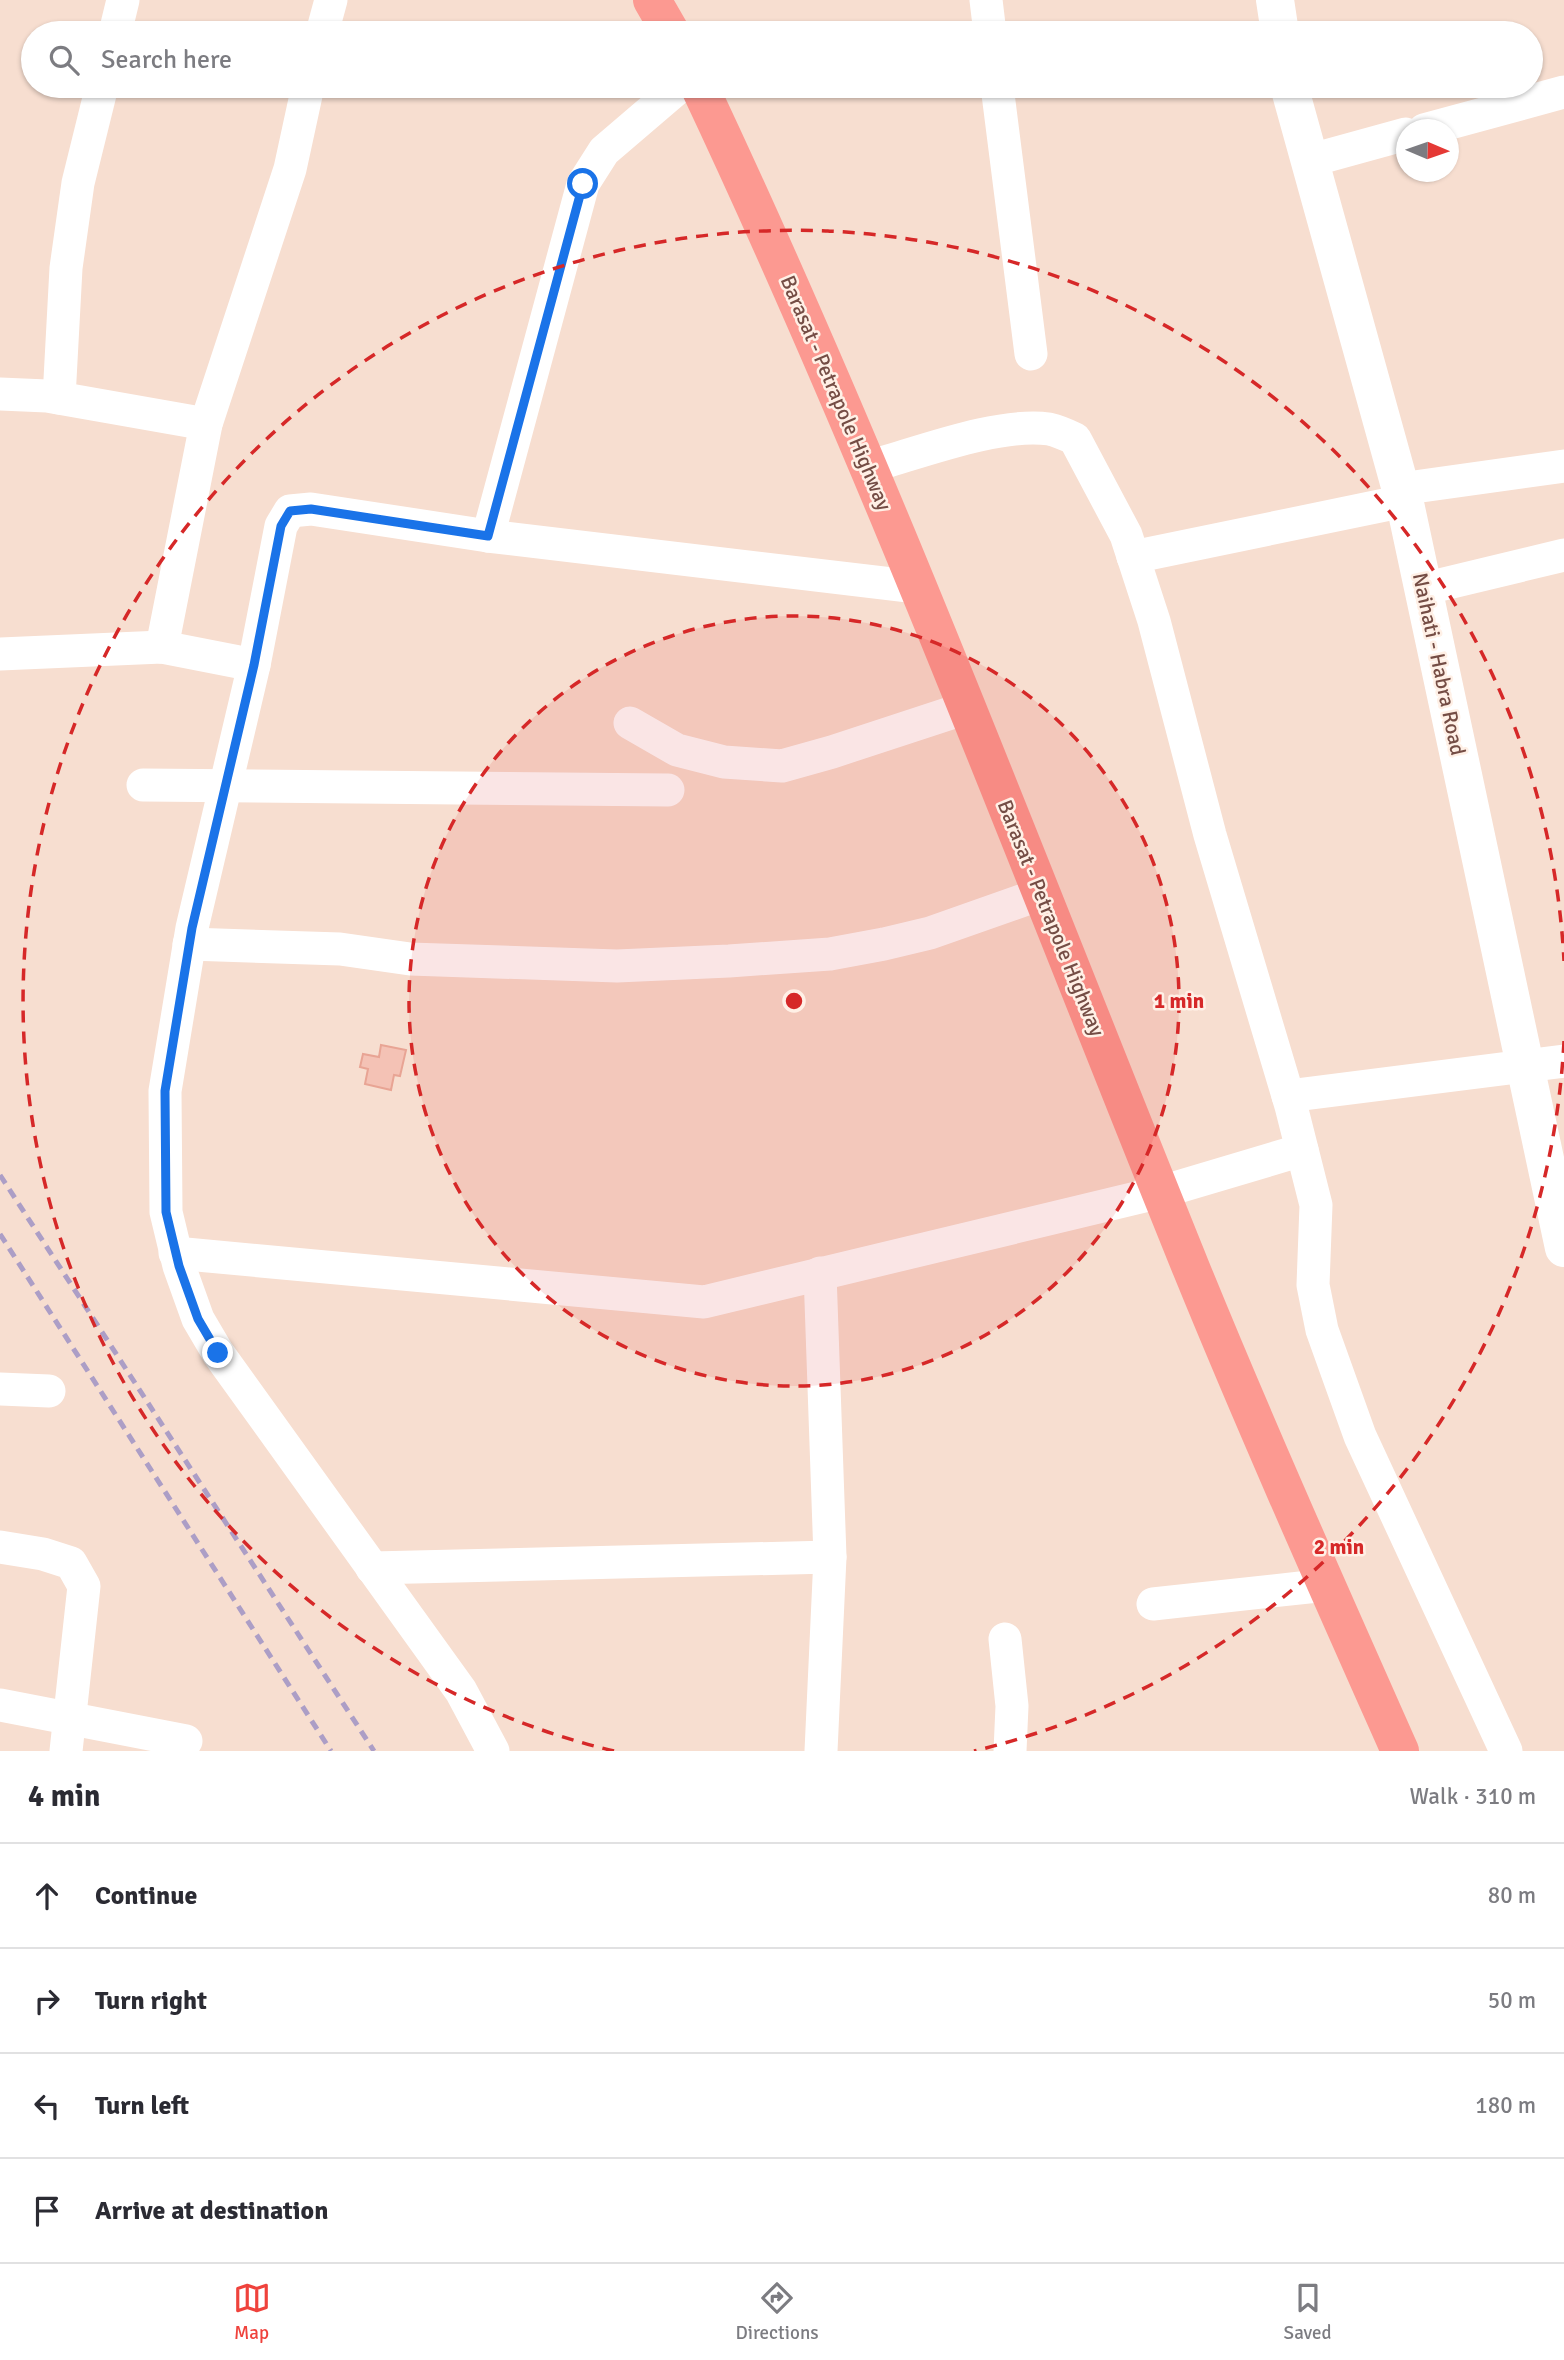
<!DOCTYPE html>
<meta charset="utf-8">
<style>
body{margin:0;font-family:Signika,sans-serif;background:#f7f7f7;color:#2b2b33}
.compass{position:absolute;left:1396px;top:119px;width:63px;height:63px;border-radius:50%;background:#fff;box-shadow:0 2px 5px #0004;rotate:92deg}
.stop{position:absolute;width:21px;height:21px;margin:-16px;border:5px solid #1a73e8;border-radius:50%;background:#fff}
.stop.end{background:#1a73e8;border-color:#fff;box-shadow:0 2px 7px #0008}
.list{margin:0;padding:0;list-style:none}
h2{display:flex;justify-content:space-between;align-items:center;height:91px;margin:0;padding:0 28px;font-size:30px}
h2 small{font-size:23px;font-weight:400;color:#7c7c81}
.list li{display:grid;grid-template-columns:46px 1fr auto;gap:21px;align-items:center;box-sizing:border-box;height:105px;padding:0 28px;border-top:2px solid #e1e1e2}
.list b{display:block;font-size:26px;white-space:nowrap}
.list em{font-size:23px;font-style:normal;color:#7c7c81}
.icon{flex:none;width:38px;height:38px;fill:none;stroke:currentColor;stroke-width:2;stroke-linecap:round;stroke-linejoin:round}
.map{position:relative;flex:none;width:1564px;height:1751px;overflow:hidden}
.search{position:absolute;background:#fff;box-shadow:0 2px 5px #0004;left:21px;right:21px;top:21px;height:77px;display:flex;align-items:center;gap:18px;box-sizing:border-box;padding:0 24px;border-radius:38px;color:#7c7c81;font-size:26px}
.sheet{height:511px;background:#fff}
nav{display:flex;justify-content:space-around;align-items:center;box-sizing:border-box;height:98px;border-top:2px solid #e1e1e2;background:#fff;font-size:19px;color:#7c7c81}
nav a{display:grid;justify-items:center;gap:4px}
nav .on{color:#ef423c}
.map>svg:first-child{display:block}
.residential{fill:#f7ded0;fill-rule:evenodd}
.building{fill:#f4c2b5;stroke:#e8a494;stroke-width:2}
.lines{fill:none;stroke-linecap:round;stroke-linejoin:round}
.street{stroke:#fff;stroke-width:33}
.secondary{stroke:#fff;stroke-width:38}
.highway{stroke:#fc9991;stroke-width:38}
.rail{stroke:#ac9ec6;stroke-width:5;stroke-dasharray:10 7;stroke-linecap:butt}
.route{stroke:#1a73e8;stroke-width:9}
.ring{fill:none;stroke:#d62828;stroke-width:3.5;stroke-dasharray:12 9}
.labels{text-anchor:middle;stroke-width:5;stroke-linejoin:round;paint-order:stroke}
.street-label{font-size:21px;fill:#754d45;stroke:#fff0e6}
.centre{fill:#d62828;stroke:#fff0e6;stroke-width:3.5}
.ring-label{font-size:21px;text-anchor:middle;font-weight:bold;fill:#d62828;stroke:#fff0e6;stroke-width:5;stroke-linejoin:round;paint-order:stroke}
</style>
<div class="map">
<svg width="1564" height="1751" viewBox="0 0 1564 1751">
<rect width="100%" height="100%" fill="#fdecde"/>
<path class="residential" d="M0 0H1564V1751H0ZM33 33H1531V86H33ZM1406 130H1448V172H1406Z"/>
<path class="building" d="M381 1045 406 1050 400 1076 394 1075 391 1090 365 1084 368 1069 360 1067 363 1054 379 1057Z"/>
<g class="lines">
<g class="street">
<path d="M986 0 990 33"/>
<path d="M115 33 123 0"/>
<path d="M322 33 331 0"/>
<path d="M997 86 1031 354"/>
<path d="M1424 130 1564 92"/>
<path d="M1308 161 1406 134"/>
<path d="M0 394 47 396 206 424"/>
<path d="M59 398 66 268 78 183 102 86"/>
<path d="M868 467C919 453 998 422 1049 429 1058 431 1067 435 1075 439L1126 535 1154 621 1210 835 1291 1106 1316 1205 1313 1285 1322 1330 1360 1436 1506 1751"/>
<path d="M1400 489 1564 466"/>
<path d="M488 536 583 184 604 151 680 86"/>
<path d="M1133 557 1404 501"/>
<path d="M1423 589 1564 555"/>
<path d="M162 647 206 424 290 169 308 86"/>
<path d="M0 654 162 647 254 665"/>
<path d="M630 723 677 750 724 762 782 766 832 752 966 708"/>
<path d="M143 785 668 790"/>
<path d="M189 944 340 949 410 959 617 966 729 961 830 954 884 944 930 933 1041 894"/>
<path d="M1288 1096 1564 1061"/>
<path d="M175 1253 704 1302 1161 1192 1302 1150"/>
<path d="M820 1273 830 1557 821 1751"/>
<path d="M0 1389 49 1391"/>
<path d="M0 1547 43 1554 71 1563 84 1586 66 1751"/>
<path d="M372 1568 830 1557"/>
<path d="M1153 1604 1327 1585"/>
<path d="M1005 1639 1012 1706 1010 1751"/>
<path d="M0 1705 186 1741"/>
<path d="M493 1751 461 1691 218 1353 198 1319 179 1266 166 1212 165 1091 192 928 254 665 281 526 290 511 311 509 488 536 917 587"/>
</g>
<g class="secondary">
<path d="M1275 0 1280 33"/>
<path d="M1289 86 1406 508 1564 1248"/>
</g>
<g class="highway">
<path d="M652 0 671 33"/>
<path d="M699 86C881 472 1031 872 1191 1268 1257 1430 1329 1591 1400 1751"/>
</g>
<g class="rail">
<path d="M0 1175 374 1751"/>
<path d="M0 1234 331 1751"/>
</g>
</g>
<g class="lines">
<path class="route" d="M218 1353 198 1319 179 1266 166 1212 165 1091 192 928 254 665 281 526 290 511 311 509 488 536 583 184"/>
</g>
<circle cx="794" cy="1001" r="385" fill="#d62828" fill-opacity=".12"/>
<g class="ring">
<circle cx="794" cy="1001" r="385"/>
<path d="M1564 1041A771 771 0 0 1 974 1751M614 1751A771 771 0 1 1 1564 961"/>
</g>
<g class="labels">
<g class="street-label">
<text transform="translate(836 393) rotate(67)" y="7">Barasat - Petrapole Highway</text>
<text transform="translate(1439 664) rotate(78)" y="7">Naihati - Habra Road</text>
<text transform="translate(1051 918) rotate(68)" y="7">Barasat - Petrapole Highway</text>
</g>
</g>
<circle cx="794" cy="1001" r="10" class="centre"/>
<g class="ring-label">
<text x="1179" y="1008">1 min</text>
<text x="1339" y="1554">2 min</text>
</g>
</svg>
<svg class="compass" viewBox="-18 -18 36 36"><path d="M0-13l5 13h-10z" fill="#e53935"/><path d="M0 13l5-13h-10z" fill="#7c7c81"/></svg>
<div class="stop" style="left:583px;top:184px"></div>
<div class="stop end" style="left:218px;top:1353px"></div>
<div class="search"><svg class="icon" aria-label="search" viewBox="0 0 24 24"><circle cx="10" cy="10" r="6"/><path d="M15 15l6 6"/></svg>Search here</div>
</div>
<section class="sheet">
<h2>4 min<small>Walk · 310 m</small></h2>
<ul class="list">
<li><svg class="icon" aria-label="ahead" viewBox="0 0 24 24"><path d="M12 20V5M6 11l6-6 6 6"/></svg><div><b>Continue</b></div><em>80 m</em></li>
<li><svg class="icon" aria-label="right" viewBox="0 0 24 24"><path d="M7 20v-9h11M14 6l5 5-5 5"/></svg><div><b>Turn right</b></div><em>50 m</em></li>
<li><svg class="icon" aria-label="left" viewBox="0 0 24 24"><path d="M17 20v-9H6M10 6l-5 5 5 5"/></svg><div><b>Turn left</b></div><em>180 m</em></li>
<li><svg class="icon" aria-label="arrive" viewBox="0 0 24 24"><path d="M6 21V4h12l-3 4 3 4H6"/></svg><div><b>Arrive at destination</b></div></li>
</ul>
</section>
<nav>
<a class="on"><svg class="icon" aria-label="map" viewBox="0 0 24 24"><path d="M3 6l6-2 6 2 6-2v14l-6 2-6-2-6 2zM9 4v14M15 6v14"/></svg>Map</a>
<a><svg class="icon" aria-label="directions" viewBox="0 0 24 24"><path d="M12 3l9 9-9 9-9-9zM9 14v-3h6M13 9l2 2-2 2"/></svg>Directions</a>
<a><svg class="icon" aria-label="saved" viewBox="0 0 24 24"><path d="M7 4h10v16l-5-4-5 4z"/></svg>Saved</a>
</nav>
